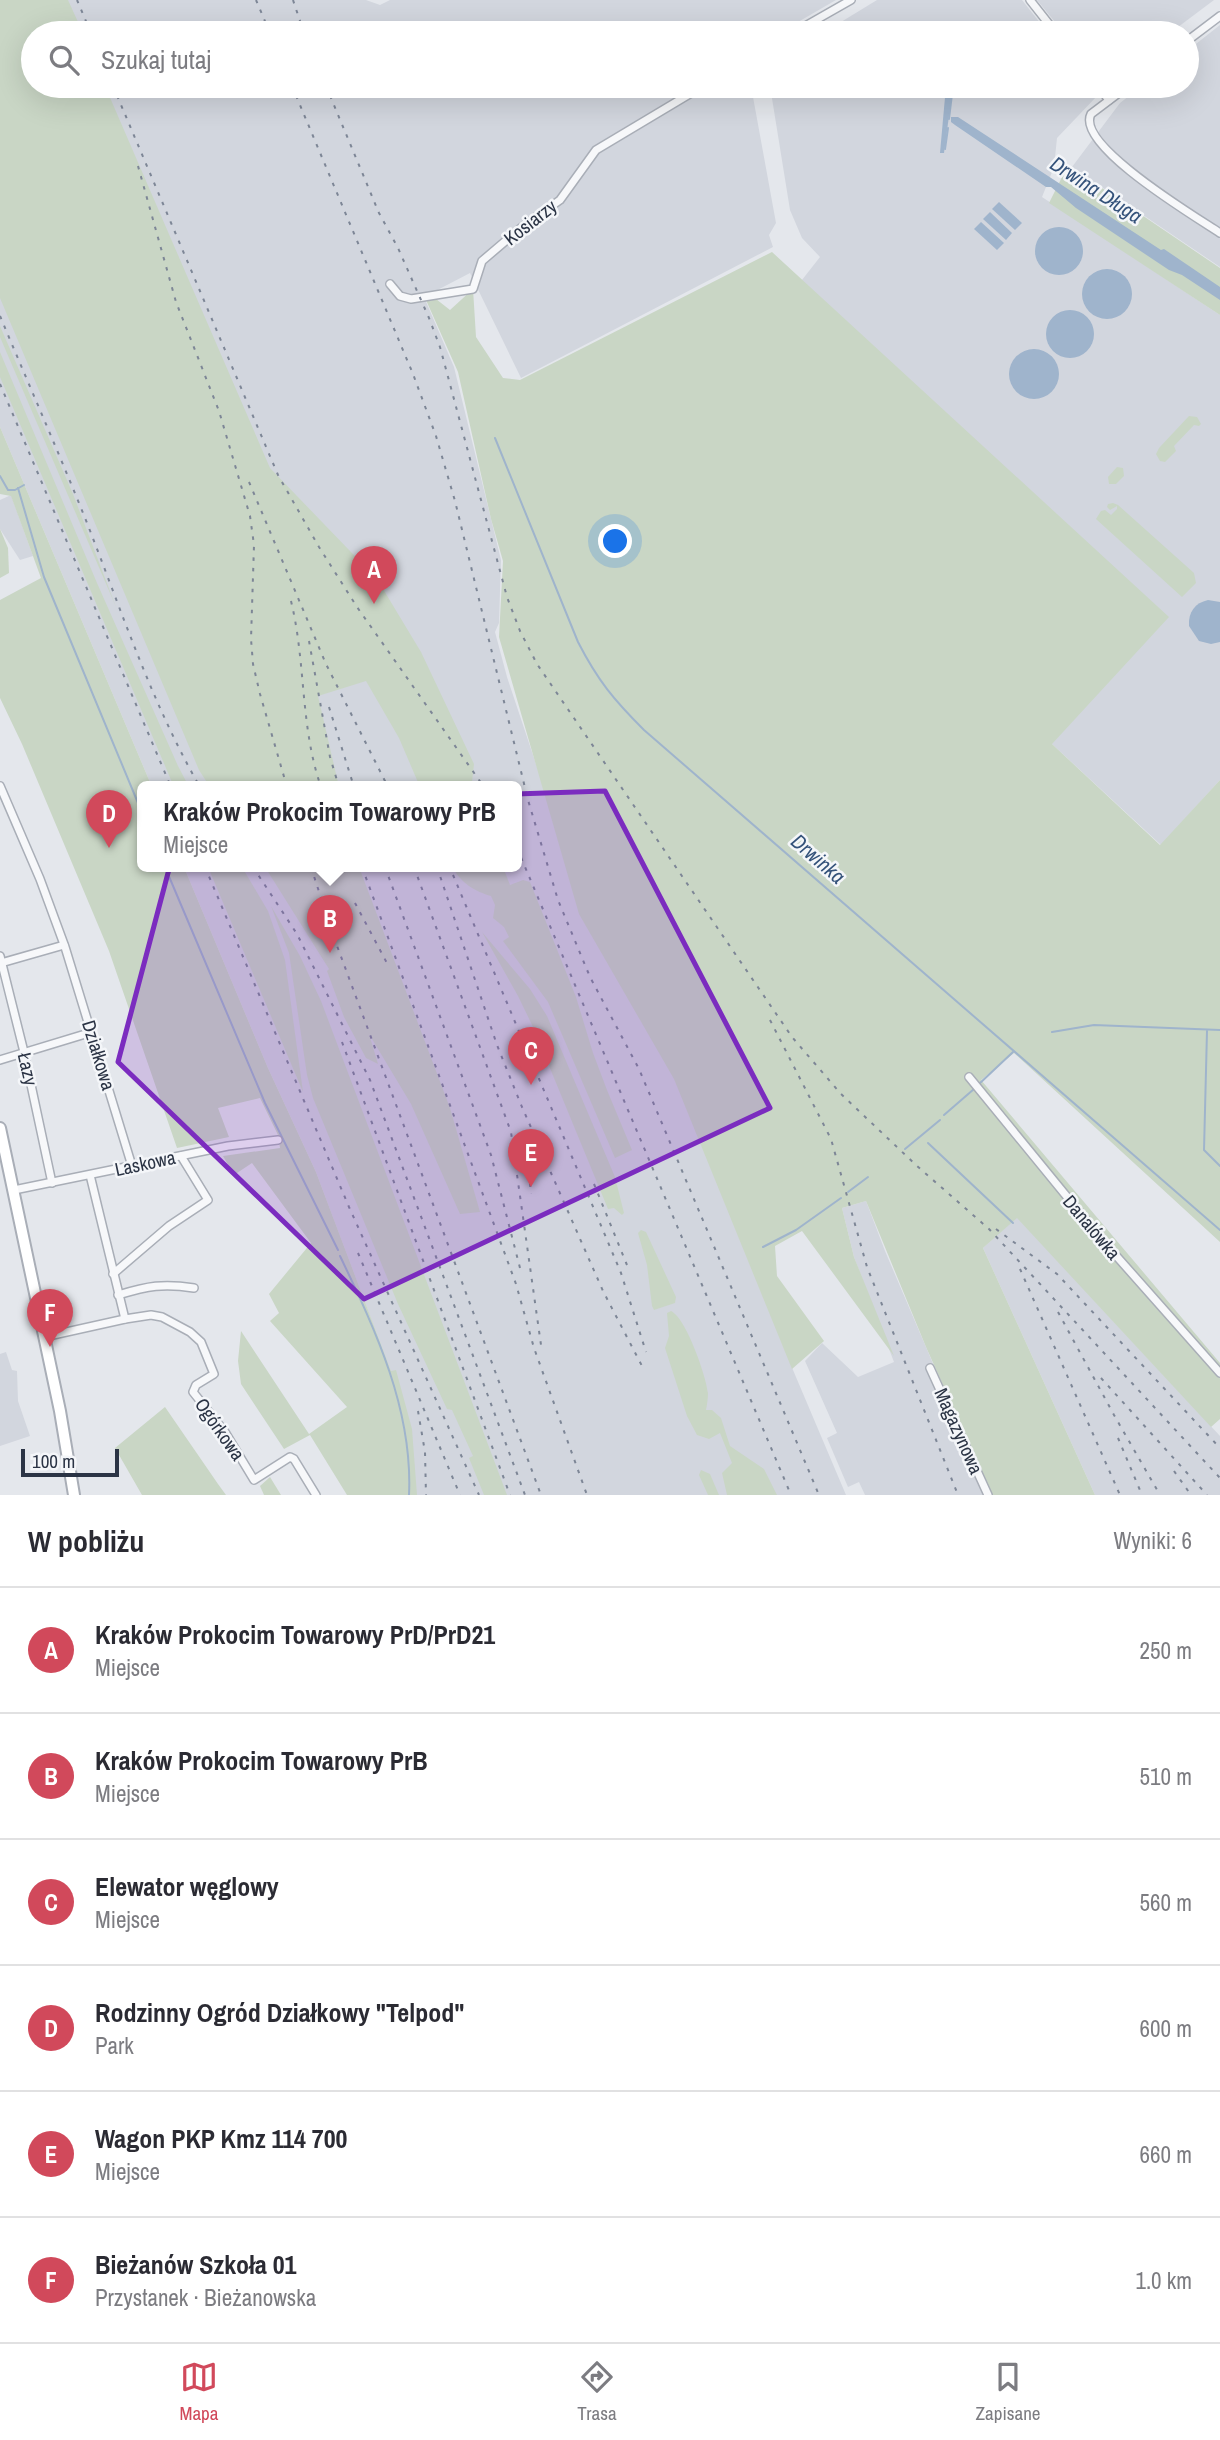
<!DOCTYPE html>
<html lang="pl">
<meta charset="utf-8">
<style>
body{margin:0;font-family:"Archivo Narrow",sans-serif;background:#f7f7f7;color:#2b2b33}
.scale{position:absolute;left:21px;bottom:18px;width:98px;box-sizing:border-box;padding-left:7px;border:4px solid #2b3445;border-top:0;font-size:19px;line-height:24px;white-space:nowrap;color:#2b3445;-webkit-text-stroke:5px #f4f6f9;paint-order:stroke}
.you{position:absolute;left:616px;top:542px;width:24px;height:24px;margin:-18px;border:5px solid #fff;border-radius:50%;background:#1a73e8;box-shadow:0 0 0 10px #1a73e833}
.badge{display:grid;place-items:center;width:46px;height:46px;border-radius:50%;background:#d1495b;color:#fff;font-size:23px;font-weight:700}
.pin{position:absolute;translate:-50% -58px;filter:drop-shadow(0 2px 4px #0008)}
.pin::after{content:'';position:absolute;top:37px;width:24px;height:21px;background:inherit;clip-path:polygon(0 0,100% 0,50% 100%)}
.popup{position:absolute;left:137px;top:781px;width:385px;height:91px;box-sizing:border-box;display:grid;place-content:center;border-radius:10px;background:#fff;filter:drop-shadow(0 2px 5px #0005);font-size:23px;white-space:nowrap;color:#7c7c81}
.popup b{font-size:26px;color:#2b2b33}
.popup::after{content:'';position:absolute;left:50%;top:100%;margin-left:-14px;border:14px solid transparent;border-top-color:#fff}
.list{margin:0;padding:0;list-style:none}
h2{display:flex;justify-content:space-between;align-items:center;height:91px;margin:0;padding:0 28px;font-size:30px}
h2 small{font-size:23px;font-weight:400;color:#7c7c81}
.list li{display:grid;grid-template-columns:46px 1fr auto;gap:21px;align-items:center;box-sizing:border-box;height:126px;padding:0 28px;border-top:2px solid #e1e1e2}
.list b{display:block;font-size:26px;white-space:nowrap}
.list p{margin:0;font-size:23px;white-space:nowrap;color:#7c7c81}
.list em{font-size:23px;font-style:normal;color:#7c7c81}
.icon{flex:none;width:38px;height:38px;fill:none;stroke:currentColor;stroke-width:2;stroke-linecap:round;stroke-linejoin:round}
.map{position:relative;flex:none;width:1220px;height:1495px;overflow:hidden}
.search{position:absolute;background:#fff;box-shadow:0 7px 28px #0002;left:21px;right:21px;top:21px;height:77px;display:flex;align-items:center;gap:18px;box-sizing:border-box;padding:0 24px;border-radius:38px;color:#7c7c81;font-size:26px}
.sheet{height:847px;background:#fff}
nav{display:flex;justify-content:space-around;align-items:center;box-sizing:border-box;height:98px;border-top:2px solid #e1e1e2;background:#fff;font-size:19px;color:#7c7c81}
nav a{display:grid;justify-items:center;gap:4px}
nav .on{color:#d1495b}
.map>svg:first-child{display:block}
.built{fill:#d2d6de}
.green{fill:#c9d6c5}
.water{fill:#9fb4cc}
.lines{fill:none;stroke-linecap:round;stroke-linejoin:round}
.stream{stroke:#9fb4cc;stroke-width:2}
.street-casing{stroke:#a9aeb7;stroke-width:10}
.secondary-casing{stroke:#a9aeb7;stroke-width:14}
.street{stroke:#f7f8fa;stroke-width:7}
.secondary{stroke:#fff;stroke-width:10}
.rail{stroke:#7d8696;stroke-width:2;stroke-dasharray:3.5 7;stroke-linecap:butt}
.marked{fill:#7b2cbf;fill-opacity:0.2;stroke:#7b2cbf;stroke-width:5;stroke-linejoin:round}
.labels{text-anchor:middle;stroke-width:5;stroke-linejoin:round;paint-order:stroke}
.street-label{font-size:19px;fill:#2b3445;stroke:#f4f6f9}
.water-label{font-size:21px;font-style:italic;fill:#34527a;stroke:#f4f6f9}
</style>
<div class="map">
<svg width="1220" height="1495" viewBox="0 0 1220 1495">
<rect width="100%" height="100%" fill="#e4e7ec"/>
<g class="built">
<path d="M0 0H366L380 5 390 0H836L779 33H33V86H751L776 223 769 235 773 247 521 378 470 273 424 297 454 367 501 560 499 623 495 632 507 677 540 776 693 1110 793 1370 846 1495H406L393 1377 316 1172 268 1068 184 867H517V787H152L0 427Z"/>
<path d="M877 0H1022L1048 33H823Z"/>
<path d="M1037 0H1214L1170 33H1064Z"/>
<path d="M1220 25V267L1072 167 1120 103 1142 86H1187V51Z"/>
<path d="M770 86H1090L1098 95 1057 138 1054 167 1042 197 1220 315V780L1161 845 1052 744 798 285 820 257 802 238 790 210Z"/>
<path d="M11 495 33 556 20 560 0 529V500Z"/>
<path d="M866 1201 885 1251 989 1495H865L859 1482 848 1487 827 1438 837 1433 805 1361 822 1343 858 1377 894 1362 854 1257 842 1208Z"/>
<path d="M1017 1217 1220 1436V1495H1095L983 1248Z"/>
<path d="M6 1352 12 1370 17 1371 18 1401 30 1436 0 1446V1354Z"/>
</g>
<g class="green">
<path d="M0 0H68L83 33H33V86H105L270 468 377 579 421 652 474 764 472 782 475 787H420L399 738 366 681 318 696 339 787H210L199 770 0 298Z"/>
<path d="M1068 165 1220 268V315L1049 203Z"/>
<path d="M772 252 1169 617 1052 744 1160 845 1220 780V1242L1014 1053 981 1080 1220 1363V1419L1211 1427 1017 1218 983 1248 1095 1495H992L926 1347 866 1201 842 1208 854 1257 894 1356 802 1231 775 1246 777 1276 824 1341 792 1369 674 1079 579 914 499 637 503 561 491 519 458 372 426 300 436 299 450 310 473 289 476 337 503 378 520 380Z"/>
<path d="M0 326 73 494 116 607 0 337Z"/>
<path d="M0 352 97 583 178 766 189 787H174L0 377Z"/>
<path d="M1189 416 1197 417 1201 424 1199 426 1194 425 1174 446 1176 451 1165 462 1160 461 1156 454 1159 448Z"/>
<path d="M0 427 152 787H143V867H184L268 1068 316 1172 391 1371 396 1370 412 1429 417 1495H347L310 1435 284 1449 241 1384 238 1361 241 1331 309 1434 347 1407 270 1321 279 1313 269 1294 311 1243 252 1163 234 1175 223 1156 280 1148 278 1135 260 1098 218 1108 229 1137 177 1148 109 951 22 744 0 698V600L41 578 11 496 0 494Z"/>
<path d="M1117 467 1123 468 1124 476 1116 484H1109L1108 477Z"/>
<path d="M1113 503 1118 505 1194 573 1196 583 1182 597 1096 519 1101 511 1105 510 1111 515 1117 509V506L1110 510 1107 507 1108 504Z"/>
<path d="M0 529 8 548 9 573 0 578Z"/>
<path d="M208 867H242L268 911 285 960 303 1092Z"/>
<path d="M265 867H359L450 1108 480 1212 460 1214 411 1104 369 1034 378 1064 366 1058 344 1017 327 971 329 969Z"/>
<path d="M453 867H503L510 885 523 880 530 882 576 997 593 1053 607 1090 632 1150 615 1158 548 1002 503 941 509 937 504 927 493 918 495 905 491 896C476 892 459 882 453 867Z"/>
<path d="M271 906 300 956 321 1001 507 1495H484L469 1458 473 1456 452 1410 447 1409 398 1304 313 1098 307 1075 289 953Z"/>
<path d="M482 932 530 989 547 1016 615 1177 624 1213 622 1215 614 1208 608 1209 533 1027 518 996Z"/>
<path d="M641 1230 646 1232 676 1297 675 1303 654 1310 652 1306 647 1265 638 1233Z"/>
<path d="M671 1311C686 1318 706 1375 708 1393 708 1398 707 1405 706 1410H712L721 1418 730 1446 764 1469 777 1495H727L722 1473 732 1463 720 1433 709 1439 697 1435 687 1416 665 1348 669 1336 667 1313Z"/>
<path d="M165 1407 218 1484 226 1495H142L115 1448Z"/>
<path d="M701 1470 710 1474 719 1495H708L699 1475Z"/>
<path d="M270 1477 281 1495H264L260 1486Z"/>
</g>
<g class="water">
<path d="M946 86H953L944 153H940Z"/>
<path d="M951 117H958L1161 250 1164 249 1220 287V300L1182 275 1169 270 1076 208 1051 187H1046L955 125 951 122Z"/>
<path d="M999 202 1022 223 1015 230 992 209Z"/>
<path d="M990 212 1012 233 1006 240 983 219Z"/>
<path d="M981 222 1004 243 997 250 974 229Z"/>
<circle cx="1059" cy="251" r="24"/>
<circle cx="1107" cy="294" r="25"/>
<circle cx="1070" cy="334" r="24"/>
<circle cx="1034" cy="374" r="25"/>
<path d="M1208 600 1220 602V642L1211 644 1199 641 1189 626C1188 612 1195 603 1208 600Z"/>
</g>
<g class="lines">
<g class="stream">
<path d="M949 119 953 86"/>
<path d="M945 149 948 128"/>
<path d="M495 438 578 642C598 681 614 700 644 730L1220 1230"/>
<path d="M0 476 8 490H15L24 485"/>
<path d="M18 488 44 577 143 815"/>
<path d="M165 867 265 1103 338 1250"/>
<path d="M1207 1031 1204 1150 1220 1166"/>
<path d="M1052 1032 1094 1025 1220 1030"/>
<path d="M979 1084 1013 1052"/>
<path d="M944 1115 974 1089"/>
<path d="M928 1143 1013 1223"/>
<path d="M905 1149 940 1120"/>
<path d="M848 1192 868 1177"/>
<path d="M763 1247 796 1230 841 1198"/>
<path d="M340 1256C376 1331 413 1410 409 1495"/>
</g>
<defs>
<g id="street">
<path d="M1030 0 1056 33"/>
<path d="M793 33 851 0"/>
<path d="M1187 41 1220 16"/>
<path d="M1098 86 1109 100"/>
<path d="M1128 86 1091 114C1075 145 1196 217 1220 233"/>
<path d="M390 284 400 296 411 299 473 289 482 261 522 227 560 200 596 150 703 86"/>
<path d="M0 786 40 879 65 947 132 1166"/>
<path d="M0 956 24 1052 52 1183"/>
<path d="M1 963 64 945"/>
<path d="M0 1060 92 1032"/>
<path d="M969 1077 1104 1242 1220 1373"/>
<path d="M90 1175 125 1319"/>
<path d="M14 1190 228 1146 278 1140"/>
<path d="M113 1274 169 1226 208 1200 181 1156"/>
<path d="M118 1295C148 1286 163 1283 194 1288"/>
<path d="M44 1337 125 1319 151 1315 162 1317 190 1332 201 1342 214 1374 196 1385 193 1392 225 1432 254 1480 290 1457 294 1459 316 1495"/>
<path d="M930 1368 988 1495"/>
</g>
<path id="secondary" d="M0 1128 60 1411 74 1495"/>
</defs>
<use href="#street" class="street-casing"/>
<use href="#secondary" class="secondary-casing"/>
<use href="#street" class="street"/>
<use href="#secondary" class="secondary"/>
<g class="rail">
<path d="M77 0 91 33"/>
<path d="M256 0 270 33"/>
<path d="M293 0 304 33"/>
<path d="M113 86 278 475 319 547 357 607 484 787"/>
<path d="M292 86 413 374 436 436 455 501 528 800 558 900 590 977 639 1069 819 1495"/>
<path d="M326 86 379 213 398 248 429 318 440 347 507 597 520 631 537 664 792 1037 841 1094 917 1166 989 1229 1220 1478"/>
<path d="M138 166 176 302 219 411 250 516 254 545 251 639 253 664 260 694 287 787"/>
<path d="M0 316C29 385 59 453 87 523 122 612 152 704 200 787"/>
<path d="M0 384 171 787"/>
<path d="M249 482 326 664 388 787"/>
<path d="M291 601C306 662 300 727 321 787"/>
<path d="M309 641 330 757 339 787"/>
<path d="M329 707 354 787"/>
<path d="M517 848 791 1495"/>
<path d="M205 867 349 1207 479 1495"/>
<path d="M253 867 297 934 370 1080 525 1495"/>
<path d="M311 867 333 935 541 1495"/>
<path d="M362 867 516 1284 534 1348 587 1495"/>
<path d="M385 867 491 1155 520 1268"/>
<path d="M414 867 511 1132 541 1345"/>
<path d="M437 867 497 1045 522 1107 603 1291 642 1366"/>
<path d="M453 875 621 1273 646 1352"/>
<path d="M355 903 388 965"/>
<path d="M770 1020 831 1139 867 1267 958 1495"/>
<path d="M342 1042 510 1495"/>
<path d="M529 1173 531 1194"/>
<path d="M594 1184 627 1265"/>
<path d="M996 1229 1057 1274 1220 1448"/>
<path d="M358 1253 460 1495"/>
<path d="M1020 1269 1120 1495"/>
<path d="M1058 1312 1114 1415 1160 1495"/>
<path d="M1101 1378 1207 1495"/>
<path d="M418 1411 425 1452 426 1495"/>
<path d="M1118 1438 1142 1495"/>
<path d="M1174 1471 1191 1495"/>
</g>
</g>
<path class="marked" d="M605 791 770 1108 364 1299 118 1062 186 805Z"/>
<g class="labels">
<g class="street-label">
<text transform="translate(530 222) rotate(-38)" y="7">Kosiarzy</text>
<text transform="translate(99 1055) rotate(73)" y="7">Działkowa</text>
<text transform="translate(28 1069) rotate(77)" y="7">Łazy</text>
<text transform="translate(145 1163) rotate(-12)" y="7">Laskowa</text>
<text transform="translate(1092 1227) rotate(50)" y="7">Danalówka</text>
<text transform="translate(220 1429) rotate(55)" y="7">Ogórkowa</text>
<text transform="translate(959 1431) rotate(66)" y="7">Magazynowa</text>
</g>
<g class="water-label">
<text transform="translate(1096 190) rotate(33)" y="7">Drwina Długa</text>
<text transform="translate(818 859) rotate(41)" y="7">Drwinka</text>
</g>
</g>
</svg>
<div class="scale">100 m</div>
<div class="you"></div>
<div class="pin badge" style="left:374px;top:604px">A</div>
<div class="pin badge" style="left:330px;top:953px">B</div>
<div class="popup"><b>Kraków Prokocim Towarowy PrB</b>Miejsce</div>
<div class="pin badge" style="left:531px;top:1085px">C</div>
<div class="pin badge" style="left:109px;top:848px">D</div>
<div class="pin badge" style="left:531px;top:1187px">E</div>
<div class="pin badge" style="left:50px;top:1347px">F</div>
<div class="search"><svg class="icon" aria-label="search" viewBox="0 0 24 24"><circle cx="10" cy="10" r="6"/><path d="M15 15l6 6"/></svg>Szukaj tutaj</div>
</div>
<section class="sheet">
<h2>W pobliżu<small>Wyniki: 6</small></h2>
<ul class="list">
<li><span class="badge">A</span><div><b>Kraków Prokocim Towarowy PrD/PrD21</b><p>Miejsce</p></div><em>250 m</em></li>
<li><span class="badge">B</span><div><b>Kraków Prokocim Towarowy PrB</b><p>Miejsce</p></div><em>510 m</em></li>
<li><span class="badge">C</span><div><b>Elewator węglowy</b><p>Miejsce</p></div><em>560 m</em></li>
<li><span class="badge">D</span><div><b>Rodzinny Ogród Działkowy &quot;Telpod&quot;</b><p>Park</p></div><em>600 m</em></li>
<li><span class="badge">E</span><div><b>Wagon PKP Kmz 114 700</b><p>Miejsce</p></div><em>660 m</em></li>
<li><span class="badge">F</span><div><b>Bieżanów Szkoła 01</b><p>Przystanek · Bieżanowska</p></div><em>1.0 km</em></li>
</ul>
</section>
<nav>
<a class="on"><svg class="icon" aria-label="map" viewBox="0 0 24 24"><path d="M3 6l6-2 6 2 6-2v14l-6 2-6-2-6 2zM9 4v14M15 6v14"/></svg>Mapa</a>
<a><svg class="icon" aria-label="directions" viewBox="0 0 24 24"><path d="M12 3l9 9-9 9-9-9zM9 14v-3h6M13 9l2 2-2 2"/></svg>Trasa</a>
<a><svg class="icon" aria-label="saved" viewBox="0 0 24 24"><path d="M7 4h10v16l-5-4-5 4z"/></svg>Zapisane</a>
</nav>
